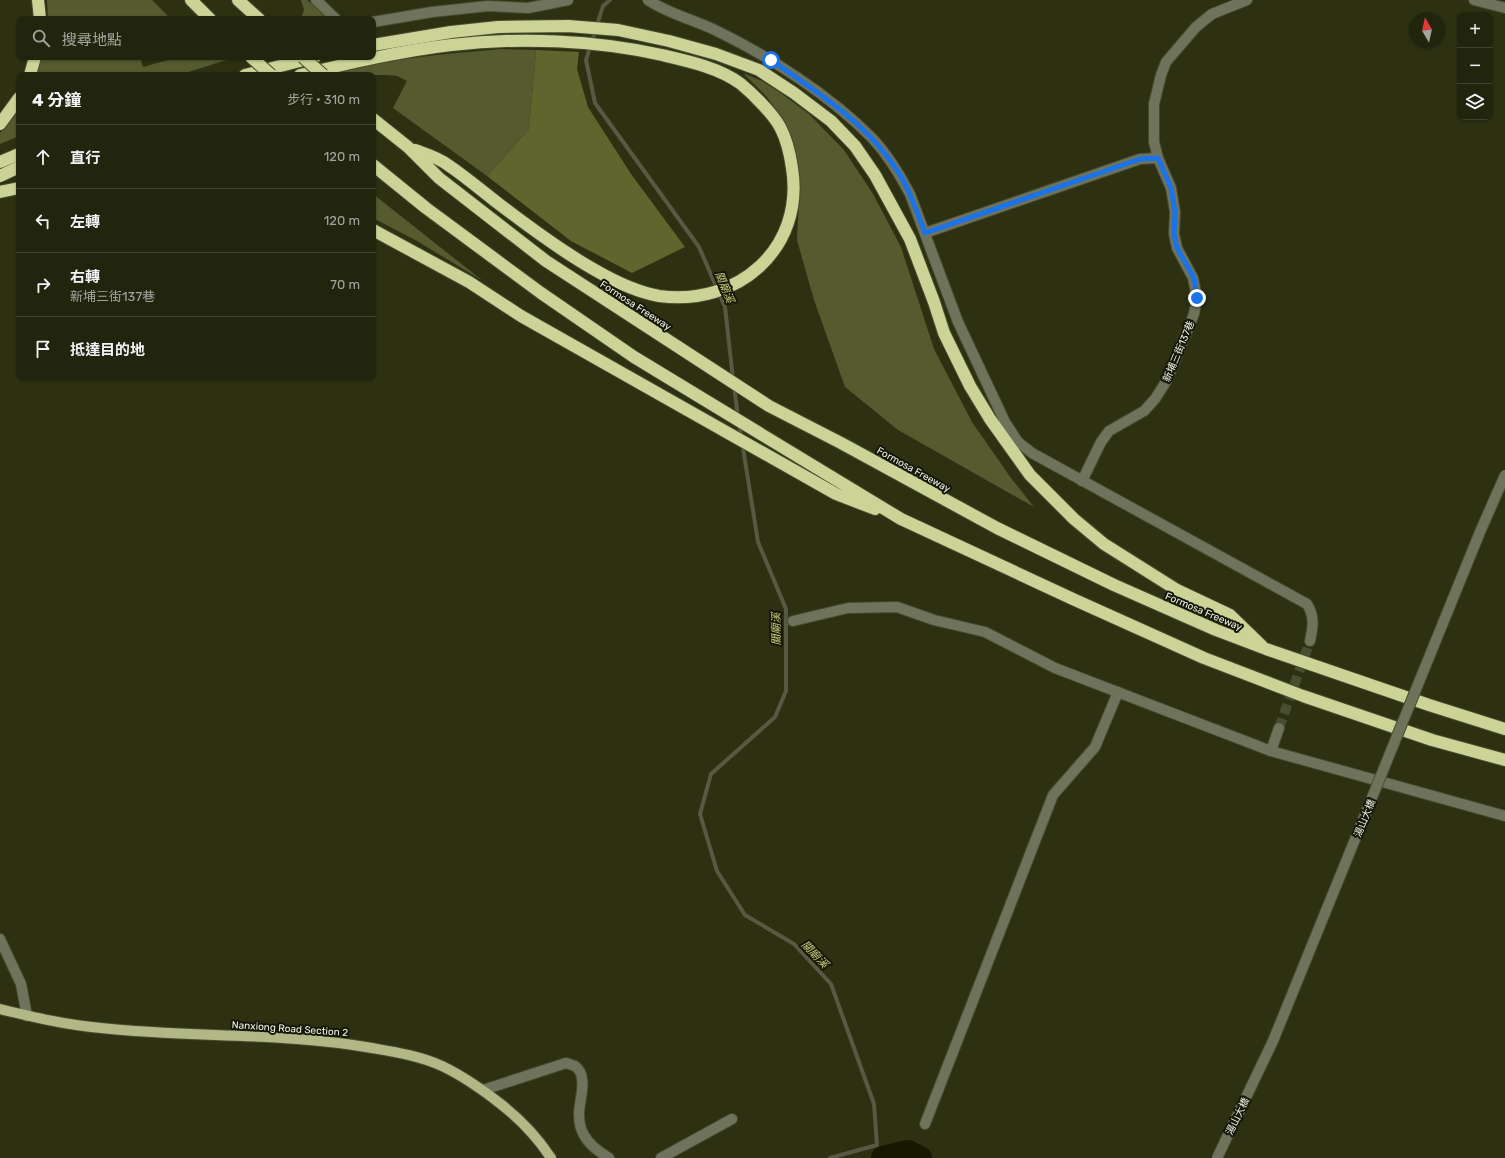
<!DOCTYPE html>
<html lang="zh-TW">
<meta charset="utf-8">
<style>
body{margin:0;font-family:Rubik,"Noto Sans TC",sans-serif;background:#2e311c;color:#f1f3f6}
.controls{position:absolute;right:12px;top:12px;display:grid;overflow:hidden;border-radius:8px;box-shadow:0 1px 3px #0004}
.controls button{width:36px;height:36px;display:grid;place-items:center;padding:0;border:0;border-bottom:1px solid #3f422e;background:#22250e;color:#f1f3f6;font:20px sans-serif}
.compass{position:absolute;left:1409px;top:12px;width:36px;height:36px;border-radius:50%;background:#22250e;box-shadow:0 1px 3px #0004;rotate:351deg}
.stop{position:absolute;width:12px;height:12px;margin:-9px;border:3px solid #1a73e8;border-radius:50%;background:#fff}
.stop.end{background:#1a73e8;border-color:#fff;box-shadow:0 1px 4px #0008}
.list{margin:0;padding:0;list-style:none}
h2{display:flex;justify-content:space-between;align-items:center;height:52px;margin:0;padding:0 16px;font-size:17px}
h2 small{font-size:13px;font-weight:400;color:#a2a59e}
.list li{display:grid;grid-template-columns:26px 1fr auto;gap:12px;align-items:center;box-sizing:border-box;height:64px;padding:0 16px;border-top:1px solid #3f422e}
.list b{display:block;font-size:15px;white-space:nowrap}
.list p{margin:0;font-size:13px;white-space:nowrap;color:#a2a59e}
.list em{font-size:13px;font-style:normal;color:#a2a59e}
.icon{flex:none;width:22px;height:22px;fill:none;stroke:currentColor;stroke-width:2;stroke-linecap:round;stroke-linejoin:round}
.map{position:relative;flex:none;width:1505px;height:1158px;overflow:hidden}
.search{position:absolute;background:#22250e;box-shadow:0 1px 3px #0004;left:16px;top:16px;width:360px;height:44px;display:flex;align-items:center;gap:10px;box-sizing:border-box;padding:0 14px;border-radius:8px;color:#a2a59e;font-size:15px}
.panel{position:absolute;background:#22250e;box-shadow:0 1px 3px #0004;left:16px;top:72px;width:360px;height:308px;border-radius:8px}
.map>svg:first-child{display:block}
.green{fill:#555a2f}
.forest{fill:#5f652c}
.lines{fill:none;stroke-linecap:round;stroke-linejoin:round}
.stream{stroke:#575943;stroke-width:4}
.river{stroke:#161800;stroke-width:24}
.minor-tunnel{stroke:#4a4e31;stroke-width:10;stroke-dasharray:10 5;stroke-linecap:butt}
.minor-casing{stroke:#484c2f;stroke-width:12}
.major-casing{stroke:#484c2f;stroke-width:12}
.highway-casing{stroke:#484c2f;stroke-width:14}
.minor{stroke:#6f735b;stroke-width:10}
.major{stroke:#b1b785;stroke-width:10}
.highway{stroke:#cbd396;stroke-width:12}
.minor-bridge-casing{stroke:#484c2f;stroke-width:12;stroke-linecap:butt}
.highway-bridge-casing{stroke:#484c2f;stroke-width:14;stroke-linecap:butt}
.minor-bridge{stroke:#6f735b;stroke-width:10}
.highway-bridge{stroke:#cbd396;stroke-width:12}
.route{stroke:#1a73e8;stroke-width:5}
.labels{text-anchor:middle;stroke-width:4;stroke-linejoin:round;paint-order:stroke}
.street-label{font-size:10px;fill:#eff2df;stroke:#16170a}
.water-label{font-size:11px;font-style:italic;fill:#c7d17b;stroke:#16170a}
</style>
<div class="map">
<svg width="1505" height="1158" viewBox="0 0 1505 1158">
<rect width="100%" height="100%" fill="#2d3112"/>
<g class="green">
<path d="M47 0H152L171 19H48Z"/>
<path d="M301 0H307L330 19H301L304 10Z"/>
<path d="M502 49 536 50 529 129 487 176 393 108 407 81 397 76 387 75H323C381 59 442 54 502 49Z"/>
<path d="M42 57H140L143 67 179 57H236L179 75H36Z"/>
<path d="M743 73 762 81 778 91 809 114 844 150 873 194 901 247 934 349 972 422 1011 478 1034 507 898 430 845 387 814 300 797 240 800 180 794 150 784 121 767 97Z"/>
<path d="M19 109V136L0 144V133Z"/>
<path d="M373 194 483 281 417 241 373 218Z"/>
</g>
<path class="forest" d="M536 50 579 52 577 69 588 107 631 174 685 247 632 273 571 241 487 176 529 129Z"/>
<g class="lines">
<g class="stream">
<path d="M610 0 603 6 586 60 595 103 699 247 725 307 733 379"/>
<path d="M734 386 738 417"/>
<path d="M739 423 758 542 786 609V691L775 717 711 774 700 814 717 871 745 915 794 944 831 984 874 1104 877 1145 830 1158"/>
</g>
<path class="river" d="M883 1158 908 1152 920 1158"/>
<path class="minor-tunnel" d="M1279 728 1310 641"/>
<defs>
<g id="minor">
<path d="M316 0 336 19"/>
<path d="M648 0C667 13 694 20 715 30 769 56 831 96 873 139 886 153 901 177 910 194L958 322 1005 422 1018 442 1032 453 1307 604C1315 617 1313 627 1310 641"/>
<path d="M1474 0 1505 8"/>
<path d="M373 22 432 12 488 6 528 8 568 0"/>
<path d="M925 233 1140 159 1158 158"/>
<path d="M1082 481 1101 442 1109 431 1144 411 1155 399 1167 380 1194 314 1197 298 1193 278 1177 248 1174 234 1175 212 1171 188 1158 158 1154 142V104L1161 75 1166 62 1196 27 1212 14 1247 0"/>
<path d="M793 621 848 608 897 607 934 620 985 632 1055 668 1271 751 1505 816"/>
<path d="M1271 751 1279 728"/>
<path d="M0 939 21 984 27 1016"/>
<path d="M483 1090 566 1063C569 1064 572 1065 575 1066 589 1076 579 1100 579 1114 579 1121 580 1129 584 1135 589 1145 599 1152 609 1158"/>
<path d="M925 1124 1053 795 1095 747 1118 692"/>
<path d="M661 1158 732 1119"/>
</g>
<path id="major" d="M0 1009C33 1017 66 1025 101 1028 191 1038 282 1032 372 1048 395 1052 420 1056 442 1066 463 1076 483 1090 502 1105 521 1120 538 1138 551 1158"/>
<g id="highway">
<path d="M38 0 40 19"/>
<path d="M191 0 210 19"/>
<path d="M238 0 259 19"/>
<path d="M373 45 451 32 498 27 568 26 618 30 669 41 716 54 759 70 794 93 831 121 855 146 875 175 910 239 934 302 944 333 970 386 990 419 1030 475 1074 519 1104 544 1177 590 1230 615 1262 646"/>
<path d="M30 75 35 57"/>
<path d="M245 75 315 57"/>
<path d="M300 75C350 63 400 51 451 45 519 37 595 40 662 55 688 61 720 68 741 84 753 94 773 114 780 127 787 140 790 154 792 168 805 249 737 307 659 296 637 292 614 281 595 270 561 251 529 227 499 204 482 191 466 177 448 165 439 158 426 154 415 150"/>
<path d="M373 119 408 147 439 178 546 261 769 406 841 443 997 528 1114 585 1216 630 1266 649 1429 705 1505 729"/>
<path d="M0 124 19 98"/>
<path d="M0 162 19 154"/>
<path d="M373 165 426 208 541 293 634 357 901 519 1075 600 1204 658 1303 696 1432 740 1505 760"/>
<path d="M0 176 19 167"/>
<path d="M0 192 19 188"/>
<path d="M373 230 469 282 521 316 836 494 875 509"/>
</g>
</defs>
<use href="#minor" class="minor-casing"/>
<use href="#major" class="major-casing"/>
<use href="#highway" class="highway-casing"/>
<use href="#minor" class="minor"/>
<use href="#major" class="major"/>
<use href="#highway" class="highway"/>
<defs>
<path id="minor-bridge" d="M1217 1158 1273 1041 1480 532 1505 475"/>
<g id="highway-bridge">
<path d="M251 57 271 75"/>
<path d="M303 57 323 75"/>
</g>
</defs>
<use href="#minor-bridge" class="minor-bridge-casing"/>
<use href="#highway-bridge" class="highway-bridge-casing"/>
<use href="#minor-bridge" class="minor-bridge"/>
<use href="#highway-bridge" class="highway-bridge"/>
</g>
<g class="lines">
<path class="route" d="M771 60C821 95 872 126 903 180 912 197 918 215 925 233L1140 159 1158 158 1171 188 1175 212 1174 234 1177 248 1194 278 1197 298"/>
</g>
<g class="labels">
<g class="street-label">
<text transform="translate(636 305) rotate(33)" y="4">Formosa Freeway</text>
<text transform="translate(1178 351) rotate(-67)" y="4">新埔三街137巷</text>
<text transform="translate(914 469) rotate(29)" y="4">Formosa Freeway</text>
<text transform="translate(1204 611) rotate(23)" y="4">Formosa Freeway</text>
<text transform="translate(1364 818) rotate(-68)" y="4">湯山大橋</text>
<text transform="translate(290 1028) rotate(4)" y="4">Nanxiong Road Section 2</text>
<text transform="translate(1237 1116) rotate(-64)" y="4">湯山大橋</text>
</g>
<g class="water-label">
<text transform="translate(725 287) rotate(68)" y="4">關廟溪</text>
<text transform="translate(776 629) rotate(-91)" y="4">關廟溪</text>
<text transform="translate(815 954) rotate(46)" y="4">關廟溪</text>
</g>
</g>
</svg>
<div class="controls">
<button>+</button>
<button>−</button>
<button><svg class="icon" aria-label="layers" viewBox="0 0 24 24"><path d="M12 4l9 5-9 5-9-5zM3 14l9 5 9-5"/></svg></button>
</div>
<svg class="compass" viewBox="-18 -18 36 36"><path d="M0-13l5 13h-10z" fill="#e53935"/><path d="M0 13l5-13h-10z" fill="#a2a59e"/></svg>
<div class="stop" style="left:771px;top:60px"></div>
<div class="stop end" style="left:1197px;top:298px"></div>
<div class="search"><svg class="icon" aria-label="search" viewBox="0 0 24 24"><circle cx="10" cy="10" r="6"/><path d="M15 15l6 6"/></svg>搜尋地點</div>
<section class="panel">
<h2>4 分鐘<small>步行 · 310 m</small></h2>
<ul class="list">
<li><svg class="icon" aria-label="ahead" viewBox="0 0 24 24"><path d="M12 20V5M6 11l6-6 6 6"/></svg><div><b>直行</b></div><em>120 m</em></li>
<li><svg class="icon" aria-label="left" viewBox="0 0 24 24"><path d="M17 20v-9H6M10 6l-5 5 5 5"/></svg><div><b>左轉</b></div><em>120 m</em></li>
<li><svg class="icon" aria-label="right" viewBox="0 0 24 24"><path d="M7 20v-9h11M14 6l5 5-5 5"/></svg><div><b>右轉</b><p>新埔三街137巷</p></div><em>70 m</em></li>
<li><svg class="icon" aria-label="arrive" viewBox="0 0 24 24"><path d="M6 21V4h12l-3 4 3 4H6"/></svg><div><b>抵達目的地</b></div></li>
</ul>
</section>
</div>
